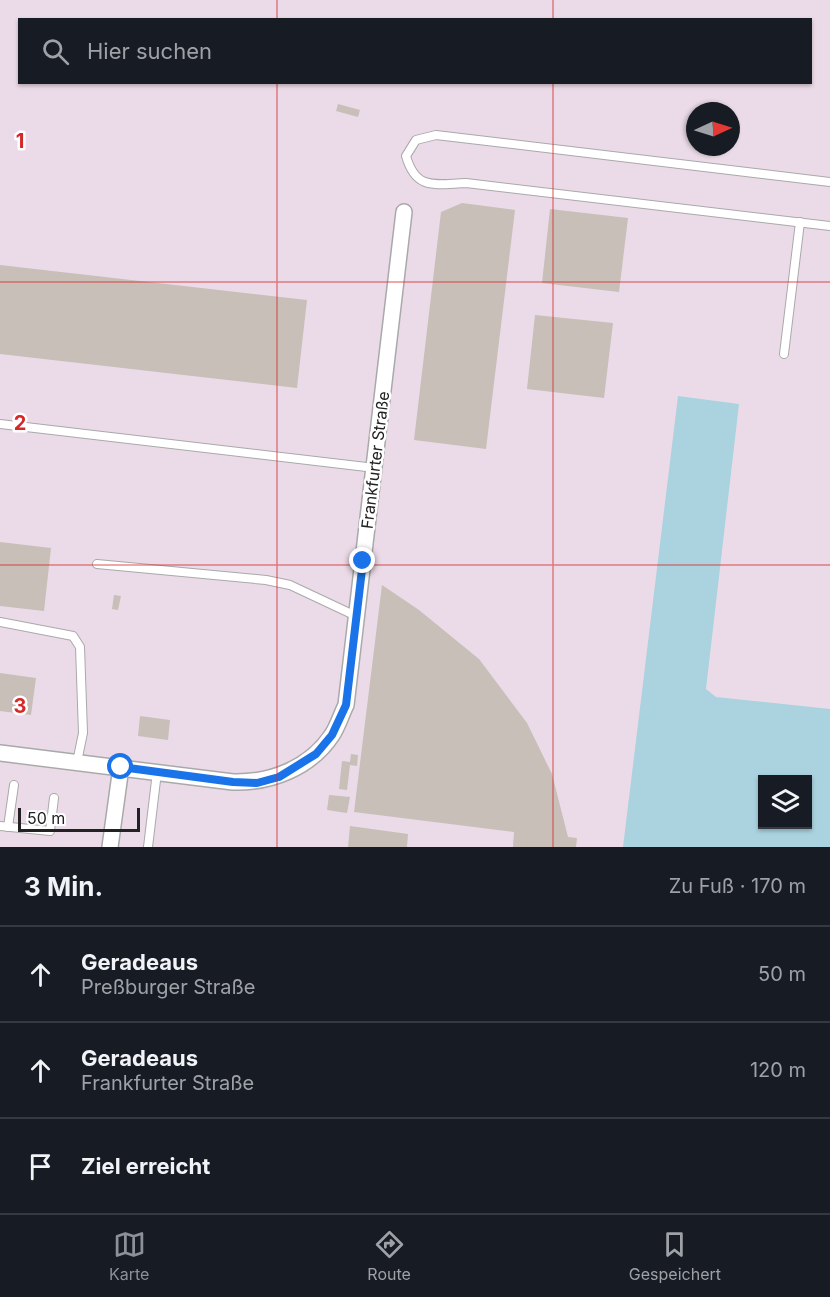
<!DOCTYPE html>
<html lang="de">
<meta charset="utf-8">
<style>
body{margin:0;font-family:Inter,sans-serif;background:#242831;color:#f1f3f6}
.controls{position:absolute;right:18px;bottom:18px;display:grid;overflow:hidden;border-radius:0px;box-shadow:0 2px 4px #0004}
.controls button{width:54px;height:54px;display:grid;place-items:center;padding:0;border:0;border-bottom:2px solid #363941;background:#171b24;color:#f1f3f6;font:30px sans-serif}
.compass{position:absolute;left:686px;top:102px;width:54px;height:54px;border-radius:50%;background:#171b24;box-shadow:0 2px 4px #0004;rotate:86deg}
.scale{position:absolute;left:18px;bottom:15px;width:122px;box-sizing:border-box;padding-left:6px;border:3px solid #222;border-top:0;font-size:16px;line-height:21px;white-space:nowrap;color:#222;-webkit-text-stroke:4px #fff;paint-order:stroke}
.stop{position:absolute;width:18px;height:18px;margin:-14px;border:4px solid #1a73e8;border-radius:50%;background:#fff}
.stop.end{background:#1a73e8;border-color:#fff;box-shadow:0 2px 6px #0008}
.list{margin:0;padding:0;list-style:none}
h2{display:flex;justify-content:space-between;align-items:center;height:78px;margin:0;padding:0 24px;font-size:26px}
h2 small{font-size:20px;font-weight:400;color:#9ea1a6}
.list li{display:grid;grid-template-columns:39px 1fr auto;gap:18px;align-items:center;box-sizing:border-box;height:96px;padding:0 24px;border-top:2px solid #363941}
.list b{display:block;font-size:22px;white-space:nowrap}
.list p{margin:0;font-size:20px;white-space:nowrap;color:#9ea1a6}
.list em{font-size:20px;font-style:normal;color:#9ea1a6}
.icon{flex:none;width:33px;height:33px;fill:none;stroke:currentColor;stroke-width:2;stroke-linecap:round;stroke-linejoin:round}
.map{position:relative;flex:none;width:830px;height:847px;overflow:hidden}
.search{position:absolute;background:#171b24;box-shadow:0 2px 4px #0004;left:18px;right:18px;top:18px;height:66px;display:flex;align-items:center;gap:15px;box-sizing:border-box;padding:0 21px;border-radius:0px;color:#9ea1a6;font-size:22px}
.sheet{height:366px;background:#171b24}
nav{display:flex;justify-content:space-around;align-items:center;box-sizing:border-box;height:84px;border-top:2px solid #363941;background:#171b24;font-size:16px;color:#9ea1a6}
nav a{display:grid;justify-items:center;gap:3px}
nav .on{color:#8c9099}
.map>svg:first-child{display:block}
.industrial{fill:#ebdbe8;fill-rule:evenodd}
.water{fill:#aad3df;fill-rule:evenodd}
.building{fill:#c7bfb8}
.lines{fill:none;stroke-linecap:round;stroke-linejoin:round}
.service-casing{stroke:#a9a9a9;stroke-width:10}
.minor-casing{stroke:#a9a9a9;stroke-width:18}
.service{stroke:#fff;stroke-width:8}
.minor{stroke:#fff;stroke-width:15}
.route{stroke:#1a73e8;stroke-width:8}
.grid{fill:none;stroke:#d62828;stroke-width:1.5;stroke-opacity:0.55}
.labels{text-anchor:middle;stroke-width:5;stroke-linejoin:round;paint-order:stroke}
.street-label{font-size:16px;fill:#222;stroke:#fff}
.grid-label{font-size:20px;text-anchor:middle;font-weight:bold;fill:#d62828;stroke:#fff;stroke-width:5;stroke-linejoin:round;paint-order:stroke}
</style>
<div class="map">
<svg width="830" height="847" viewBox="0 0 830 847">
<rect width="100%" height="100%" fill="#f2efe9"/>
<path class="industrial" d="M0 0H830V847H0ZM20 20H810V82H20ZM695 111H731V147H695ZM762 780H808V824H762Z"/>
<path class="water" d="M678 396 739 404 706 689 716 697 830 709V847H623ZM762 780H808V824H762Z"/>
<g class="building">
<path d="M338 104 360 110 358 117 336 111Z"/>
<path d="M462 203 515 210 486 449 414 440 441 212Z"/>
<path d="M550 209 628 218 619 292 542 283Z"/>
<path d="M0 265 307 300 297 388 0 354Z"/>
<path d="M535 315 613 323 604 398 527 389Z"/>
<path d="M0 542 51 548 44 611 0 606Z"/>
<path d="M382 585 419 610 479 659 527 723 552 774 568 837 577 838 576 847H513L514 832 354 812Z"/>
<path d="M114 595 121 596 118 610 112 609Z"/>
<path d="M0 673 36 678 31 715 0 711Z"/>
<path d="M140 716 170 720 168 740 138 736Z"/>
<path d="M351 754 358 755 357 766 350 765 347 790 339 789 342 761 350 762Z"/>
<path d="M329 795 350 797 347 813 327 810Z"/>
<path d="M350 826 408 834 407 847H348Z"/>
</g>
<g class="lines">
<defs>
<g id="service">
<path d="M830 182 436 135 416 140 406 156C416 191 435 184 466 183L830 226"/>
<path d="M784 354 800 222"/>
<path d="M0 424 375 468"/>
<path d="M97 564 266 580 290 585 356 616"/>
<path d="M0 622 73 636 80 647 83 733 77 762"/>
<path d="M0 826 50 831 54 798"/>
<path d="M8 827 14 785"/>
<path d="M148 847 157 772"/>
</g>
<g id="minor">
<path d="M0 753 233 782C271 783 310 768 332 735 338 726 341 715 346 705L404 212"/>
<path d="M110 847 121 767"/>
</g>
</defs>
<use href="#service" class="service-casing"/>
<use href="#minor" class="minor-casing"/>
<use href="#service" class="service"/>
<use href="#minor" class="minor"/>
</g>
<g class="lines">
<path class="route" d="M121 767 233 782 257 783 279 777 316 754 332 735 346 705 363 561"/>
</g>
<path class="grid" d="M277 0V20M553 0V20M277 82V847M553 82V847M0 282H830M0 565H830"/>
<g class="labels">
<g class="street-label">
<text transform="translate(375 460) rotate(-83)" y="6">Frankfurter Straße</text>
</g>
</g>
<g class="grid-label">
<text x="20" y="148">1</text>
<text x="20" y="430">2</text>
<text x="20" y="713">3</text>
</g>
</svg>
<div class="controls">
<button><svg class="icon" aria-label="layers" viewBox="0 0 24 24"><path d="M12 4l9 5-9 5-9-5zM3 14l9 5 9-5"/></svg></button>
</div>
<svg class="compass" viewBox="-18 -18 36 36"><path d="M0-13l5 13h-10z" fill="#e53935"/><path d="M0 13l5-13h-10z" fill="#9ea1a6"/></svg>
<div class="scale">50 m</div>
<div class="stop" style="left:121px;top:767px"></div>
<div class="stop end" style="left:363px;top:561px"></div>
<div class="search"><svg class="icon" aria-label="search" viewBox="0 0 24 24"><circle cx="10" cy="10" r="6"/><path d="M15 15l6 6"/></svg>Hier suchen</div>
</div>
<section class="sheet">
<h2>3 Min.<small>Zu Fuß · 170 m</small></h2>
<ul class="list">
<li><svg class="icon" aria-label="ahead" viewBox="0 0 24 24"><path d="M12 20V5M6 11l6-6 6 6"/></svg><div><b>Geradeaus</b><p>Preßburger Straße</p></div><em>50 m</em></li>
<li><svg class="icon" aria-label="ahead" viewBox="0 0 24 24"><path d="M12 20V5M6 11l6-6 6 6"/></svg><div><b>Geradeaus</b><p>Frankfurter Straße</p></div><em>120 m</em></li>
<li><svg class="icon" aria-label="arrive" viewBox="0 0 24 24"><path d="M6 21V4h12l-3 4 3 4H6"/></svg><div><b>Ziel erreicht</b></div></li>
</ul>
</section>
<nav>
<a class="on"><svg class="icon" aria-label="map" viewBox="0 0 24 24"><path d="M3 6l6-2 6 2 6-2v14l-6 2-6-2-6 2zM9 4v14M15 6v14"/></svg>Karte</a>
<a><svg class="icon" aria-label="directions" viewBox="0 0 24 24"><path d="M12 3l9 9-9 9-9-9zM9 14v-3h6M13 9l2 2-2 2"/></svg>Route</a>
<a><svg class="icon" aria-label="saved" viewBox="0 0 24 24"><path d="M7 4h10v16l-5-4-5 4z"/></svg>Gespeichert</a>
</nav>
